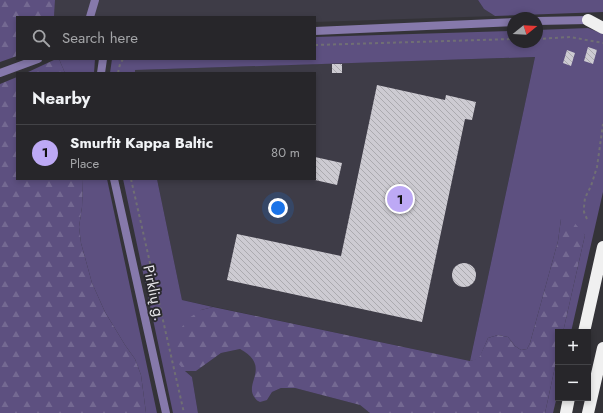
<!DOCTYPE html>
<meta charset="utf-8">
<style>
body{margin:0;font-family:Jost,sans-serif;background:#2f2e32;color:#f1f3f6}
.controls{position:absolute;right:12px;bottom:12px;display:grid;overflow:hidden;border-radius:0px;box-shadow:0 2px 6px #0003}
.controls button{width:36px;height:36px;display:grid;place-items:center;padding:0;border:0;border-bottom:1px solid #434347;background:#27262a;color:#f1f3f6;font:20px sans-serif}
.compass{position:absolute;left:507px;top:12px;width:36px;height:36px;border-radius:50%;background:#27262a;box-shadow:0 2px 6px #0003;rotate:72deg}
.you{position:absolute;left:278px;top:208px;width:14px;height:14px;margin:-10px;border:3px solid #fff;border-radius:50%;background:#1a73e8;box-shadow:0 0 0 6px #1a73e833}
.badge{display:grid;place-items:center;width:26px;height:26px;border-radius:50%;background:#bda9f5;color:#111;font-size:13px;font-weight:700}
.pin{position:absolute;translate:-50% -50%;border:2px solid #fff;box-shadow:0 1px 4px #0006}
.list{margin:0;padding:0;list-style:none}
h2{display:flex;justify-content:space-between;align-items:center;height:52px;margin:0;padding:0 16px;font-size:17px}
h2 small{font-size:13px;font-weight:400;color:#a4a5a8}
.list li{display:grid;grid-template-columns:26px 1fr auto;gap:12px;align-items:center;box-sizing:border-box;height:56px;padding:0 16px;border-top:1px solid #434347}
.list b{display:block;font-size:15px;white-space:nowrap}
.list p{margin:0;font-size:13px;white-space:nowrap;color:#a4a5a8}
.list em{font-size:13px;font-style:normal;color:#a4a5a8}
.icon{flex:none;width:22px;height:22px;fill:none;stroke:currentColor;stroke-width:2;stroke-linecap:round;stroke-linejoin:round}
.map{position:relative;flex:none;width:603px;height:413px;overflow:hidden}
.search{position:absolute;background:#27262a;box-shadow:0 2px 6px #0003;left:16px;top:16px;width:300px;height:44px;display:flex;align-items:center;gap:10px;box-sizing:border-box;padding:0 14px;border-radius:0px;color:#a4a5a8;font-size:15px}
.panel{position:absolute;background:#27262a;box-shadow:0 2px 6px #0003;left:16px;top:72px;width:300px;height:108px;border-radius:0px}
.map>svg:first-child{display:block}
.built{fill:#3e3c47}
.grass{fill:#5d5080}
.forest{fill:url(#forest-firs)}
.building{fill:url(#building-back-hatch)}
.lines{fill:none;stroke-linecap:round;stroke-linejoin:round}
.path{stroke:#706f74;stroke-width:2;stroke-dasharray:3 3;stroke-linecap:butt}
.street{stroke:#8679ab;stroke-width:8}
.highway{stroke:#f0f0f0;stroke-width:12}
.labels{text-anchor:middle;stroke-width:4;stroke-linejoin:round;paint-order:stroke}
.street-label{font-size:15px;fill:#e8e7eb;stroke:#2a292e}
</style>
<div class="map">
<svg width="603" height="413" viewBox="0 0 603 413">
<defs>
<pattern id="forest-firs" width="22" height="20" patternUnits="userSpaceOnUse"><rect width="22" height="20" fill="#5d5080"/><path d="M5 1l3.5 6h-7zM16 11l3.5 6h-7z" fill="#746992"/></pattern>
<pattern id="building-back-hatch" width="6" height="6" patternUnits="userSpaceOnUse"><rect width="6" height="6" fill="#cdcbd2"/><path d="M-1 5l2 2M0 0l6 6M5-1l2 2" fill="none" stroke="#abaaaf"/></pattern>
</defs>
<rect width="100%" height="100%" fill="#343338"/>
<g class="built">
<path d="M55 0H478L484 9 495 16 315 22V17H54Z"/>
<path d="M535 57 470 361 182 300 157 179H315V73H135L134 70Z"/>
<path d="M240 349 247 352 254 359 256 368 252 390 267 400 272 392 281 388H295L360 405 370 413H198L192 377 185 371H196L221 353Z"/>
</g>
<g class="grass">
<path d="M478 0H603V12L495 16 484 9Z"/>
<path d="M588 28 603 34V192L571 332H563L585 235 561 219 558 241 530 343 527 349 521 350 515 346 508 337 498 335 488 338 479 359 470 361 535 57 135 70V73H110L112 59H315V37L513 31V42H537V30Z"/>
<path d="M59 59H95L94 73H65Z"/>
<path d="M83 179H107L157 413H146L141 375 135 359 125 345 105 312 92 283 81 243 79 227 82 207Z"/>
<path d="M123 179H157L182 300 213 307 201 310 185 371 192 377 198 413H173Z"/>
<path d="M558 353V392L553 413H545Z"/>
</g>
<g class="forest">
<path d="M0 0H55L54 17H17V56L0 62Z"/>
<path d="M56 59H59L65 73H26Z"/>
<path d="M17 77V179H83L82 207 79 227 81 243 92 283 105 312 125 345 135 359 141 375 146 413H0V84Z"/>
<path d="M561 219 572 220 585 235 563 332H558V353L545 413H370L360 405 295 388H281L272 392 267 400 260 402C258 401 256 400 255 398 243 384 272 366 240 349L221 353 196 371H185L177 362 174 346 177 333 189 318 201 310 213 307 470 361 479 358 488 338 498 335 508 337 515 346 521 350 527 349 530 343 558 241Z"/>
</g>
<g class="building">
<path d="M588 47 597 50 593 64 584 61Z"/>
<path d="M567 50 575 53 571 66 563 63Z"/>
<rect x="332" y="64" width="10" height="9"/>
<path d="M377 85 445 100 446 95 476 102 472 120 465 119 422 322 227 280 237 234 341 256Z"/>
<path d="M315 157 342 163 337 185 315 180Z"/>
<circle cx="464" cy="275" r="12"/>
</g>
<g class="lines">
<g class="path">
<path d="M537 39 570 37 603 43"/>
<path d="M315 45 513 39"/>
<path d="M118 73 120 64 123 59"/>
<path d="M131 179 184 413"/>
<path d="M587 219 584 212V207L585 198 591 186 597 167 603 124"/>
</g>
<g class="street">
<path d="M90 17 95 0"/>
<path d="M537 21 588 20"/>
<path d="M315 31 513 22"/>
<path d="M0 73 38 59"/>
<path d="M101 73 103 59"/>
<path d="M114 179 166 413"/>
</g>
<g class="highway">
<path d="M588 20 603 28"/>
<path d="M584 332 603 247"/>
<path d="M566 413 569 398"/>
<path d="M588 413 603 348"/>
</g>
</g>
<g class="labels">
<g class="street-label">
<text transform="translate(154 293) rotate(78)" y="5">Pirklių g.</text>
</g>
</g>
</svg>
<div class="controls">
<button>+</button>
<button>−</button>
</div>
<svg class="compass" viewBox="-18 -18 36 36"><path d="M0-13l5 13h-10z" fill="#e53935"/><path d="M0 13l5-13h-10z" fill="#a4a5a8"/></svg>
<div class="you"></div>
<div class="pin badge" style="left:400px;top:199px">1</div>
<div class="search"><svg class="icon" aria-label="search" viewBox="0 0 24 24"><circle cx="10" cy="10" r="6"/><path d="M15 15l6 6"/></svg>Search here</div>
<section class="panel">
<h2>Nearby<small></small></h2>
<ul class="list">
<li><span class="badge">1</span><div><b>Smurfit Kappa Baltic</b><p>Place</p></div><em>80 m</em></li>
</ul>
</section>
</div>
